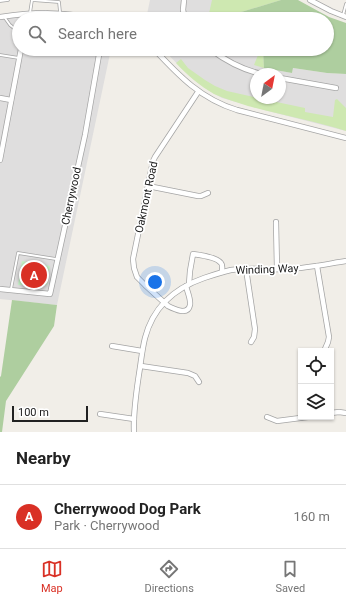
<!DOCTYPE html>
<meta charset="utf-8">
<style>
body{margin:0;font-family:Roboto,sans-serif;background:#f2f2f2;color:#222}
.controls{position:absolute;right:12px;bottom:12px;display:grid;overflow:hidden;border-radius:0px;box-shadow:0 1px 3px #0004}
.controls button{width:36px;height:36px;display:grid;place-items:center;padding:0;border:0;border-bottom:1px solid #e0e0e0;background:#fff;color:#222;font:20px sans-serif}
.compass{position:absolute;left:250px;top:68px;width:36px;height:36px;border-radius:50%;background:#fff;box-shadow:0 1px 3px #0004;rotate:32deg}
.scale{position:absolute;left:12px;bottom:10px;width:76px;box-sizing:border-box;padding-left:4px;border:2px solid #212121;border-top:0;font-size:11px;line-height:14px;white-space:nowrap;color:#212121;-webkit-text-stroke:3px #fff;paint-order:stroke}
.you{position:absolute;left:155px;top:282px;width:14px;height:14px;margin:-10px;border:3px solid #fff;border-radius:50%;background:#1a73e8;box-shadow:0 0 0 6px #1a73e833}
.badge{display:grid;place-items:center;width:26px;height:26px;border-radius:50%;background:#d93025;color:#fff;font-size:13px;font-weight:700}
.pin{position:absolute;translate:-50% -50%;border:2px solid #fff;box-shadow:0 1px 4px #0006}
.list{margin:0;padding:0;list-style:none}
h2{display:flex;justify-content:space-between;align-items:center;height:52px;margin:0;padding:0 16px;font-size:17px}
h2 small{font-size:13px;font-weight:400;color:#767676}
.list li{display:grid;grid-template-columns:26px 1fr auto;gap:12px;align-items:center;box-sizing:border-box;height:64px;padding:0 16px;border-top:1px solid #e0e0e0}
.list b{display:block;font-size:15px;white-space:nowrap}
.list p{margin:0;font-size:13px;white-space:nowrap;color:#767676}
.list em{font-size:13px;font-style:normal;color:#767676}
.icon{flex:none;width:22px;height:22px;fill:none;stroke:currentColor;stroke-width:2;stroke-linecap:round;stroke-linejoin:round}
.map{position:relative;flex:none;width:346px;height:432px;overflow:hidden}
.search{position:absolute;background:#fff;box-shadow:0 1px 3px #0004;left:12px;right:12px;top:12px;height:44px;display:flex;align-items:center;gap:10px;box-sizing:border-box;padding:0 14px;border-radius:22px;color:#767676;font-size:15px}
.sheet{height:116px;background:#fff}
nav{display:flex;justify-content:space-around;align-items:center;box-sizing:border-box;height:56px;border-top:1px solid #e0e0e0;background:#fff;font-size:11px;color:#767676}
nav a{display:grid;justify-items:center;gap:2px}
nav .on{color:#d93025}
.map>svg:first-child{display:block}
.residential{fill:#dfdede;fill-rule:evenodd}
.grass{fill:#cee8b1}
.forest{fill:#aece9f}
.park{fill:#c8f8ca}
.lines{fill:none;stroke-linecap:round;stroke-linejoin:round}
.service-casing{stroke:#a5a5a5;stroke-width:3.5}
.minor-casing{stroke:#a5a5a5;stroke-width:6}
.service{stroke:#fff;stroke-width:2}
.minor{stroke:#fff;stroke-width:4.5}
.labels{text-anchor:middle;stroke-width:3.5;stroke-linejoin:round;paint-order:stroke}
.street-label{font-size:11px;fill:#212121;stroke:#fff}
</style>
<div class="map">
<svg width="346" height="432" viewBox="0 0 346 432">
<rect width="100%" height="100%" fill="#f1eee8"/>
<g class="residential">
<path d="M150 0H281L218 19H146Z"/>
<path d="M43 13 95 19H19V49H111L57 305 0 299V17Z"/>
<path d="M163 49H263L265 68 292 73 293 68 327 73 346 74V131L268 111 222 98 213 93 198 83 182 69ZM256 74H280V98H256Z"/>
</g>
<g class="grass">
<path d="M212 0H281L218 19H191L189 15 208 18Z"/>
<path d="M258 49H263L264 68 254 65 260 50Z"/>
<path d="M181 59 188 68 205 80 215 86 227 91 267 100 305 108V112L333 117 335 100 337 99 346 108V131C314 121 281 115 248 106 237 102 225 99 214 94 200 86 187 75 176 63Z"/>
</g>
<g class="forest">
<path d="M281 0H298L329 17 346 23V74L327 73 293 68 292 73 264 68 263 49H327V19H218Z"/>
<path d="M12 300 57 305 54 326 6 401 2 432H0V377L1 376Z"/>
</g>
<path class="park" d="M22 261 50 266 47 285H18Z"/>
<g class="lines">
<defs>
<g id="service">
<path d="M0 1 8 0"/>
<path d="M30 13 32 0 59 2 60 12"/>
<path d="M343 15 346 4"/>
<path d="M5 18 10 25 19 32"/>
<path d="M40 19 43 13"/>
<path d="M0 55 19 58"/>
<path d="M11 289 18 253 56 259"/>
</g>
<g id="minor">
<path d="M184 0 183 10 185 19"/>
<path d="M310 0 331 11 346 17"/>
<path d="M0 17C34 12 61 11 95 19"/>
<path d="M154 49C179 76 201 99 237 110L346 138"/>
<path d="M210 49C226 61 243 70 262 74"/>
<path d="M280 78 336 88"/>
<path d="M0 98 11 100"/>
<path d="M0 160 21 49"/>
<path d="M148 186 198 196H201L208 193"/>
<path d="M276 222 277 269"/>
<path d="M317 266 329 337 328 342 325 349"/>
<path d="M246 269 255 329 254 337 251 342"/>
<path d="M189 284 190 271 193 254C200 255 217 257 221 263 223 265 222 269 222 272"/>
<path d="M186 286C187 291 191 299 190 305 188 316 174 309 168 306L145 285 137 277 134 268 133 259 153 161 155 157 198 92"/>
<path d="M0 289 50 294 85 135 100 49"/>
<path d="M112 346 142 351"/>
<path d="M141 366 188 373 195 376 199 382"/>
<path d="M331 413 339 412 346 413"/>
<path d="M100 414 134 419"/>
<path d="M267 417 277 421 308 417"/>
<path d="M134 432C133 413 136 394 139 374 141 362 142 350 145 338 153 307 175 288 204 278 213 275 222 272 231 270 250 267 270 270 289 269 308 268 327 264 346 261"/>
</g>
</defs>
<use href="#service" class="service-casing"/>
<use href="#minor" class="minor-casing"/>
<use href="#service" class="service"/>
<use href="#minor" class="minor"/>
</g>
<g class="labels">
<g class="street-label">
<text transform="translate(71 196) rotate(-78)" y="4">Cherrywood</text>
<text transform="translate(146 197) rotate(-78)" y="4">Oakmont Road</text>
<text transform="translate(267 269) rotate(-2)" y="4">Winding Way</text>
</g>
</g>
</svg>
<div class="controls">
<button><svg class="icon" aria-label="locate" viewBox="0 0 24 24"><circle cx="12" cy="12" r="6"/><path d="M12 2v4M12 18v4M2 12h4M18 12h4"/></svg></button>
<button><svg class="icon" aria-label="layers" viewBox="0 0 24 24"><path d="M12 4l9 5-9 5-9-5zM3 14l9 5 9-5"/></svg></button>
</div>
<svg class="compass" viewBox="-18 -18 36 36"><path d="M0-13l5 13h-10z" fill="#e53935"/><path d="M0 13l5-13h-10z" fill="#767676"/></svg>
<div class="scale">100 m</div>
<div class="you"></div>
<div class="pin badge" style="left:34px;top:275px">A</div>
<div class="search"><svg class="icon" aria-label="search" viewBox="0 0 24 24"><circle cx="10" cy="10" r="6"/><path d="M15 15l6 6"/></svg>Search here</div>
</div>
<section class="sheet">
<h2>Nearby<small></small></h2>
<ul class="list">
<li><span class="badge">A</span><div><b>Cherrywood Dog Park</b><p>Park · Cherrywood</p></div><em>160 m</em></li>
</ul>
</section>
<nav>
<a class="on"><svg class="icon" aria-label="map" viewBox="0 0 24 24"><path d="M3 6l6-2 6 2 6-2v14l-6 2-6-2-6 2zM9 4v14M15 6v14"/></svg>Map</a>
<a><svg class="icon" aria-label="directions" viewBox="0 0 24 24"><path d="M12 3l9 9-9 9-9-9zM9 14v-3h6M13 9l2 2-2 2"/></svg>Directions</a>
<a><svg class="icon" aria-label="saved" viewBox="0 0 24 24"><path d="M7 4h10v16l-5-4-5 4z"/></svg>Saved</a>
</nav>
